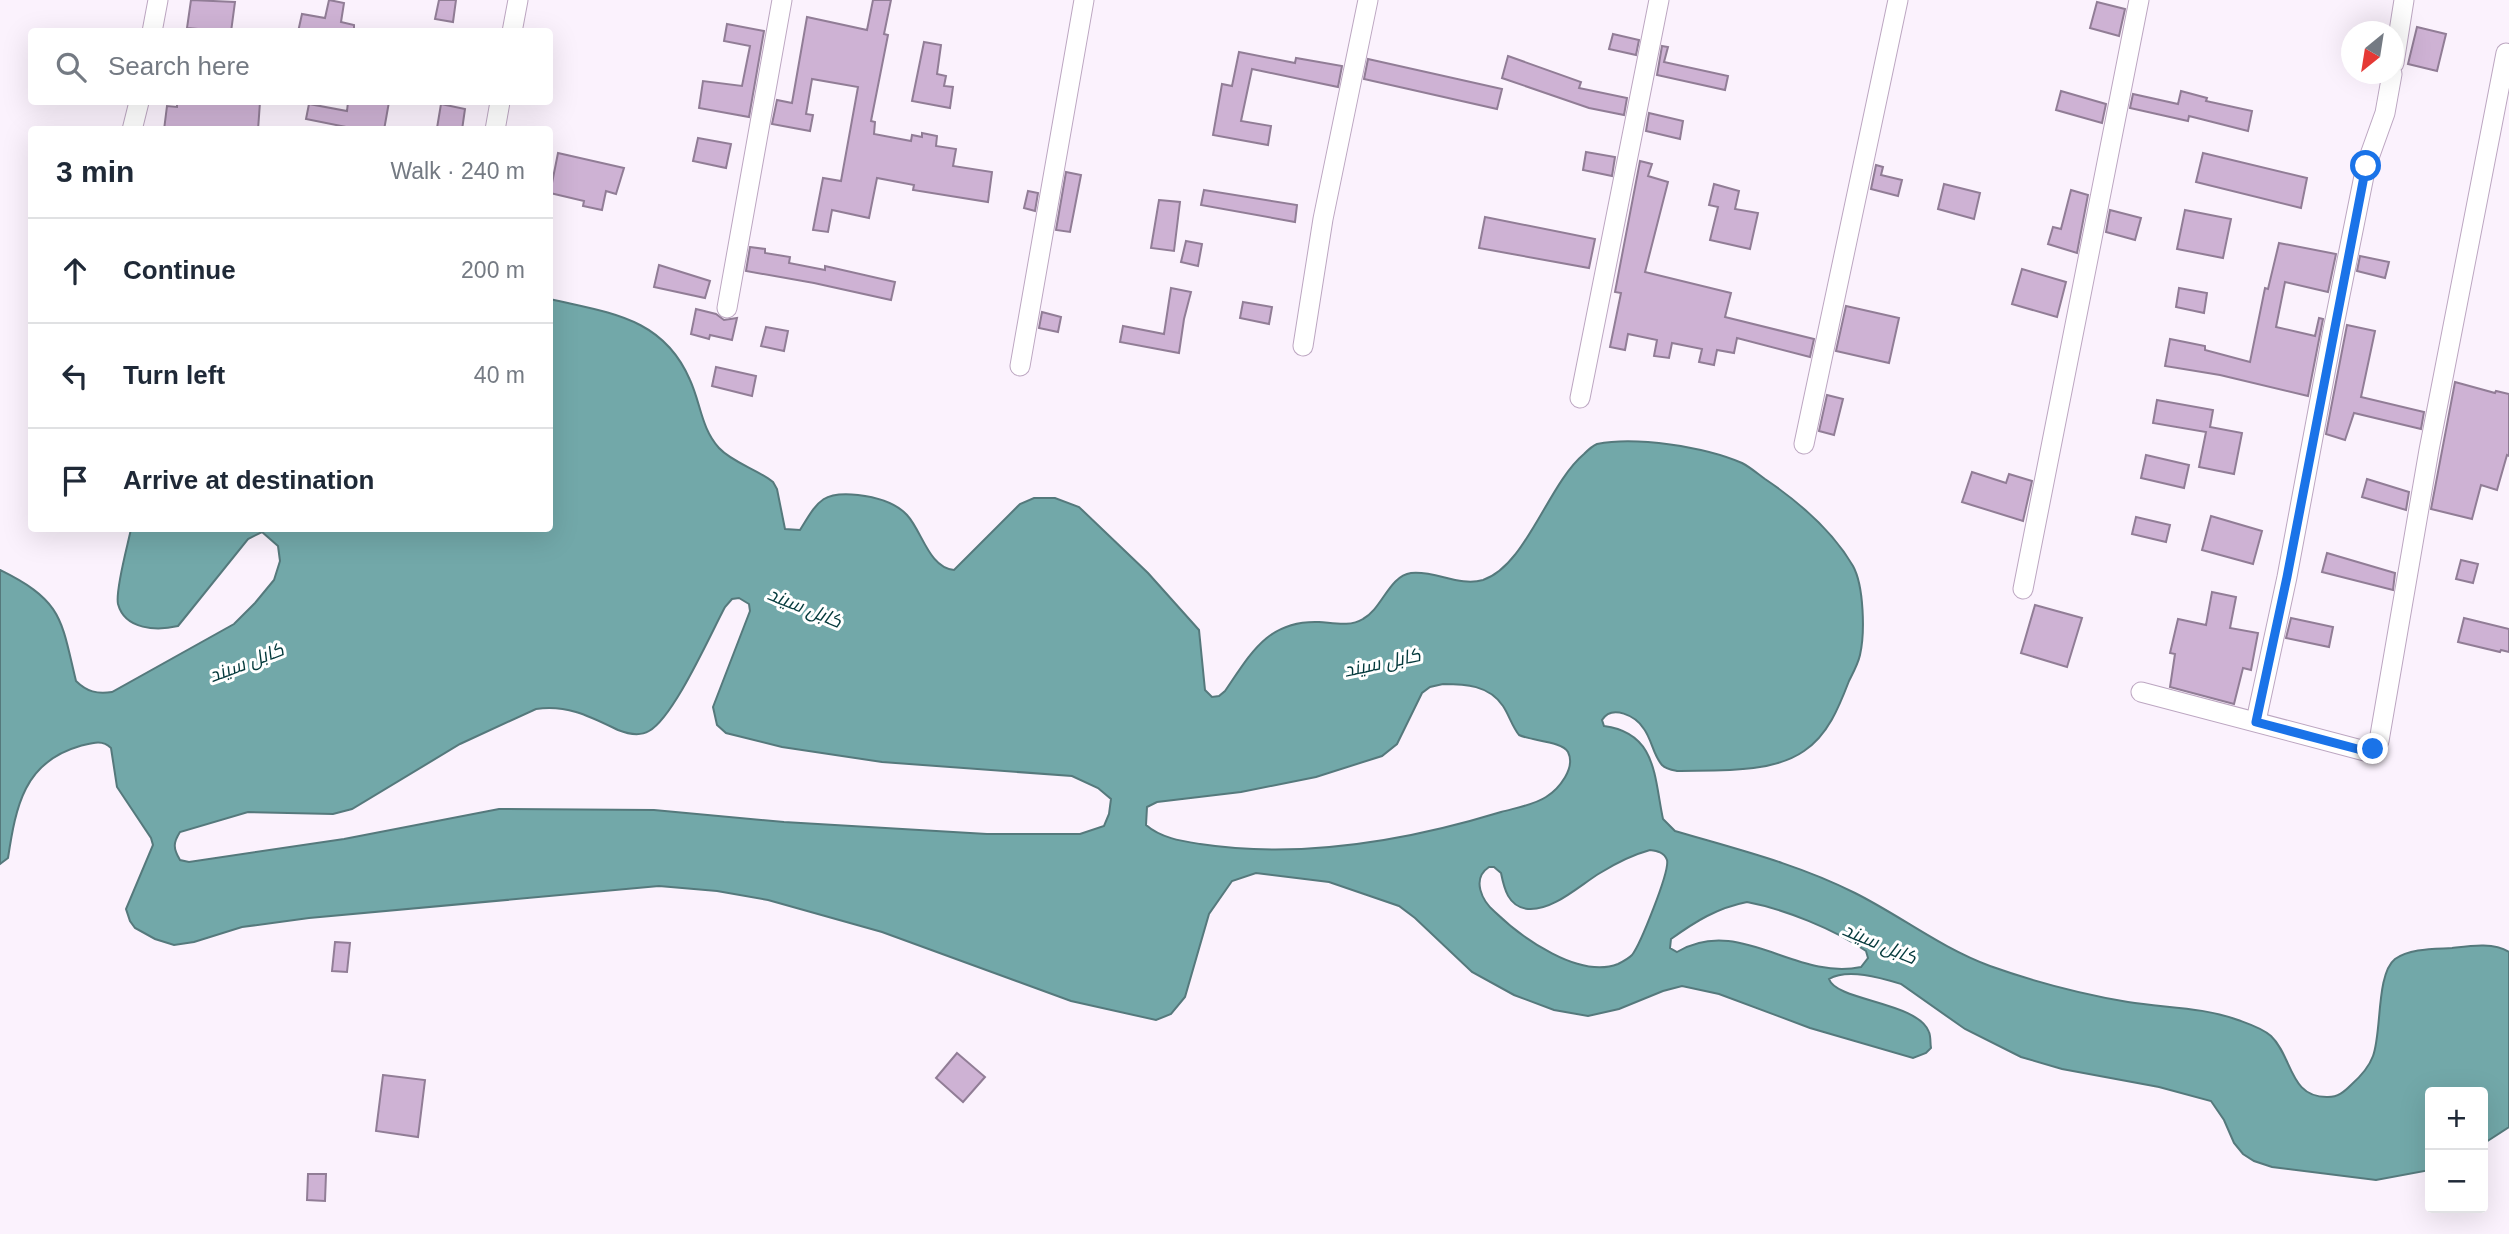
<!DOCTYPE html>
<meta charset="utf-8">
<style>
body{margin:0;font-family:Helvetica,Cairo,sans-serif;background:#f2f2f3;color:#1f2937}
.controls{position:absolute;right:21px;bottom:21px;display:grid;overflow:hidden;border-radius:7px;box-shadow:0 7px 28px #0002}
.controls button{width:63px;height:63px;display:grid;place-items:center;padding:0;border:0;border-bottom:2px solid #e0e1e3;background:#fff;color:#1f2937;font:35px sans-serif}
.compass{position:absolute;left:2341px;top:21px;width:63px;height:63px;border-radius:50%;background:#fff;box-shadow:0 7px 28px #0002;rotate:210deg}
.stop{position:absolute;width:21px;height:21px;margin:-16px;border:5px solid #1a73e8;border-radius:50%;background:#fff}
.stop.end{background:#1a73e8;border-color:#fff;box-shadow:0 2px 7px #0008}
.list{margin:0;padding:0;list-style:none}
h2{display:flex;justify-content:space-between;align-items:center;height:91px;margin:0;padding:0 28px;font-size:30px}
h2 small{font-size:23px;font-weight:400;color:#747a83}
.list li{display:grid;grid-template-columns:46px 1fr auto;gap:21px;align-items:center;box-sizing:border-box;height:105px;padding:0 28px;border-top:2px solid #e0e1e3}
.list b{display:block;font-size:26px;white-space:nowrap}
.list em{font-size:23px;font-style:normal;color:#747a83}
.icon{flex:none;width:38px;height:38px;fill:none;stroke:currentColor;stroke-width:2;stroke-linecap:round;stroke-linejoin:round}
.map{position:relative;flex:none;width:2509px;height:1234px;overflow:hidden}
.search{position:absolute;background:#fff;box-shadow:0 7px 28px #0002;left:28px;top:28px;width:525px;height:77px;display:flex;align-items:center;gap:18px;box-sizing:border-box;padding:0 24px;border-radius:7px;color:#747a83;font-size:26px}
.panel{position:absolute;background:#fff;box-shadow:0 7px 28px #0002;left:28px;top:126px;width:525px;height:406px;border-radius:7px}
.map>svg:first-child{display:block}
.water{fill:#72a8a9;stroke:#55797c;stroke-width:2;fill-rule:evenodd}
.building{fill:#ceb2d4;stroke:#917d96;stroke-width:2}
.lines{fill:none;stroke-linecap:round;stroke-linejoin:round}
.minor-casing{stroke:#bca6c1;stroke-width:21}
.minor{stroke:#fff;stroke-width:19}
.route{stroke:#1a73e8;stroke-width:9}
.labels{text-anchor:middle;stroke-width:6;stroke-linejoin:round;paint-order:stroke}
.water-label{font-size:19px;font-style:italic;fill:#03393b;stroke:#fff}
</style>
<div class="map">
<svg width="2509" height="1234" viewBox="0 0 2509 1234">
<rect width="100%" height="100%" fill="#fbf2fd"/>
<path class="water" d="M550 299C609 313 663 317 690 380 701 404 701 428 719 448 733 463 757 469 773 482L777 489 785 529 800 530C818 501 822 491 858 495 875 497 895 502 907 515 922 531 929 568 954 570L1020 504 1034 498H1055L1079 507 1148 573 1199 630 1205 690 1212 697 1219 696 1225 691C1251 653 1268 620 1319 622 1334 623 1350 627 1363 619 1382 609 1389 576 1411 573 1435 570 1459 587 1483 580 1526 566 1548 484 1584 454 1588 450 1592 446 1597 444 1636 436 1705 447 1742 463 1750 467 1758 474 1765 479 1799 502 1832 530 1853 566 1864 586 1865 633 1860 655 1858 664 1853 673 1849 681 1839 707 1828 735 1804 751 1771 774 1716 770 1677 771 1672 770 1666 769 1662 765 1653 755 1652 740 1644 729 1636 716 1612 704 1602 720L1604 726C1657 733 1654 777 1663 819L1675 831C1736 849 1798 864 1855 893 1901 916 1941 948 1990 966 2035 982 2081 994 2128 1002 2165 1008 2203 1007 2238 1020 2249 1024 2262 1028 2271 1036 2293 1057 2289 1098 2328 1097 2338 1097 2344 1092 2351 1085 2360 1077 2369 1067 2373 1056 2382 1032 2376 974 2395 959 2410 948 2435 949 2452 948 2469 946 2494 942 2509 952V1127L2483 1144V1092H2430V1170L2376 1180 2272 1167 2254 1161 2243 1154 2234 1143 2224 1120 2211 1101 2159 1087 2062 1069 2021 1057 1965 1029 1901 984C1881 978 1848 968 1829 979 1836 1001 1918 1002 1929 1032 1931 1037 1930 1043 1931 1048L1926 1053 1913 1058 1810 1028 1719 994 1682 986 1663 991 1619 1009 1588 1016 1554 1010 1514 995 1472 972 1415 918 1399 906 1329 882 1256 873 1232 881 1209 914 1185 997 1171 1014 1156 1020 1071 1001 882 932 768 900 717 891 659 886 309 918 242 927 194 942 174 945 155 939 135 928 130 921 126 909 153 845 151 838 117 787 111 748C102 739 92 743 80 746 24 762 16 806 8 858L0 864V570C63 601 61 619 76 681 87 692 97 694 112 692L234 624 255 603 274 580 280 561 278 546 262 532 248 539 178 626C157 631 125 630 118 604 115 590 128 544 131 529L550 528ZM739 598 749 604 750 611 713 707 717 725 726 733 782 747 882 762 1072 776 1098 788 1111 799 1109 814 1104 826 1080 834H987L784 822 654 810 499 809 344 839 189 862 180 860C173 848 173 843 180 832L248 812 333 814 352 809 460 744 536 709C567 704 591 717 618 730 628 734 639 737 649 731 674 717 710 635 725 607L732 599ZM1443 684C1465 684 1489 685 1503 706 1509 715 1512 726 1519 735 1531 741 1562 741 1568 752 1576 768 1559 789 1546 797 1534 805 1515 808 1501 812 1406 841 1299 859 1200 844 1181 841 1161 838 1146 825L1147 807 1157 802 1241 792 1316 777 1382 756 1397 744 1422 693 1430 687ZM1650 850C1657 851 1664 852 1667 860 1670 871 1640 945 1632 955 1629 958 1622 962 1618 964 1579 979 1522 938 1495 912 1482 901 1471 879 1489 867H1494L1501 873C1504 888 1508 907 1528 909 1553 911 1580 885 1600 873 1616 863 1632 855 1650 850ZM1747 902C1784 909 1834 929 1866 951L1868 958 1861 967C1795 981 1740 915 1677 952L1670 948 1671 939C1696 921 1717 908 1747 902Z"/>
<g class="building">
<path d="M191 0 235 2 231 32 187 28Z"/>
<path d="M329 0 344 3 341 22 354 25V32H298L302 14 325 18Z"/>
<path d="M439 0H456L453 22 435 19Z"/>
<path d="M873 0H891L884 34 888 35 871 121 875 122 874 134 911 141 912 135 922 137V133L937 136 936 146 956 149 953 166 992 172 988 202 913 190 914 185 877 178 869 218 832 210 828 232 813 230 823 178 841 181 858 87 812 79 806 114 813 115 810 131 772 124 777 100 792 103 807 17 867 30Z"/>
<path d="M2097 2 2125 9 2119 36 2090 28Z"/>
<path d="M727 24 764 31 749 117 699 108 703 81 742 86 750 46 724 41Z"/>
<path d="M2417 27 2446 34 2437 71 2408 64Z"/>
<path d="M1613 34 1639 40 1636 55 1609 49Z"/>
<path d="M924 42 941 45 937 74 946 76 944 86 953 87 950 108 912 101Z"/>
<path d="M1662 46 1668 47 1664 62 1728 76 1725 90 1657 75Z"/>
<path d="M1239 52 1295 63 1296 58 1342 66 1338 87 1252 69 1241 121 1271 126 1268 145 1213 135 1222 84 1232 86Z"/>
<path d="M1508 56 1581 82 1579 88 1627 98 1624 115 1589 108 1502 78Z"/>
<path d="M1368 59 1502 89 1497 109 1364 79Z"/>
<path d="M2061 91 2106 104 2102 123 2056 110Z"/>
<path d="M2181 91 2207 98 2206 101 2252 111 2248 131 2189 116 2188 121 2130 108 2133 94 2178 104Z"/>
<path d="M177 102H260L258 130H164L167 106 177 107Z"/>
<path d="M348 102H389L384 130H361L306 119 309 104 347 111Z"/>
<path d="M441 104 465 109 462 130 437 128Z"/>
<path d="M1649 113 1683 121 1680 139 1646 131Z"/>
<path d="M698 138 731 144 726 168 693 161Z"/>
<path d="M1586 152 1615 157 1612 176 1583 170Z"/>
<path d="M558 153 624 168 616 194 606 191 602 210 583 206 584 201 550 193Z"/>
<path d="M2203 153 2307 178 2301 208 2196 182Z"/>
<path d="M1640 161 1652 164 1648 176 1668 182 1645 272 1731 293 1725 317 1814 339 1810 357 1737 338 1734 353 1717 350 1714 365 1699 362 1702 349 1672 343 1669 358 1654 356 1657 340 1628 334 1625 350 1610 347 1621 293 1615 292Z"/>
<path d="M1876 165 1883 167 1881 175 1902 180 1898 196 1871 189Z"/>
<path d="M1066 172 1081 175 1070 232 1056 230Z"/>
<path d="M1714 184 1739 191 1735 209 1758 213 1750 249 1710 240 1718 207 1709 205Z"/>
<path d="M1944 184 1980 193 1974 219 1938 209Z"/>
<path d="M1204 190 1297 205 1295 222 1201 205Z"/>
<path d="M2071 190 2088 195 2077 253 2048 244 2053 227 2061 229Z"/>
<path d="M1028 191 1038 193 1035 211 1024 208Z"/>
<path d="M1159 200 1180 202 1174 251 1151 248Z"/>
<path d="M2110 210 2141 218 2135 240 2106 232Z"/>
<path d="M2185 210 2231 219 2223 258 2177 249Z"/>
<path d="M1485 217 1595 239 1589 268 1479 248Z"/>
<path d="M1186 241 1202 244 1198 266 1181 262Z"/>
<path d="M2279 243 2336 254 2328 292 2285 282 2276 327 2315 336 2319 318 2323 319 2308 396 2220 375 2165 366 2170 339 2205 346V350L2250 362 2265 288 2268 289Z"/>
<path d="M750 247 765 249V253L790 257 789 263 825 270V266L895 282 891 300 814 283 746 271Z"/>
<path d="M2360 256 2389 262 2385 278 2357 271Z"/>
<path d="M659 265 710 281 705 298 654 287Z"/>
<path d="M2022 269 2066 282 2057 317 2012 304Z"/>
<path d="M1171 288 1191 292 1184 319 1179 353 1120 342 1123 326 1164 334Z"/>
<path d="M2179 288 2207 293 2204 313 2176 307Z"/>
<path d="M1243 302 1272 307 1269 324 1240 318Z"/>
<path d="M1846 306 1899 318 1889 363 1836 351Z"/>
<path d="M696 309 716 314 724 320 737 318 732 340 710 335 709 339 691 334Z"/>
<path d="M1042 312 1061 317 1058 332 1039 328Z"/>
<path d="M2347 325 2375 331 2361 397 2424 412 2421 429 2354 413 2345 440 2326 434Z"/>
<path d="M766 327 788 331 784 351 761 346Z"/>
<path d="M716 367 756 376 752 396 712 386Z"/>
<path d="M2455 382 2495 393 2496 391 2509 394V456L2507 455 2497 490 2481 485 2472 519 2431 509Z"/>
<path d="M1827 395 1843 399 1834 435 1819 431Z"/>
<path d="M2157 400 2213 410 2210 427 2242 433 2234 474 2199 467 2206 432 2153 423Z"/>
<path d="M2146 455 2189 465 2184 488 2141 478Z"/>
<path d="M1972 472 2006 483 2009 474 2032 481 2023 521 1962 502Z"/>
<path d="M2367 479 2409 492 2406 510 2362 497Z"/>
<path d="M2211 516 2262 531 2253 564 2202 550Z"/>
<path d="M2136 517 2170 525 2166 542 2132 534Z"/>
<path d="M2327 553 2395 573 2393 590 2322 572Z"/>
<path d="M2461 560 2478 564 2473 583 2456 579Z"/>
<path d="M2212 592 2236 597 2230 628 2258 633 2251 670 2243 668 2234 704 2170 687 2175 654 2170 653 2178 619 2206 625Z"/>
<path d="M2035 605 2082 618 2067 667 2021 653Z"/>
<path d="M2291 618 2333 627 2329 647 2286 638Z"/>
<path d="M2464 618 2509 629V652L2501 650 2500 652 2458 642Z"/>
<path d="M335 942 350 943 347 972 332 971Z"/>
<path d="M957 1053 985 1077 963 1102 936 1078Z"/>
<path d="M383 1075 425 1080 418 1137 376 1131Z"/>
<path d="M308 1174H326L325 1201 307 1200Z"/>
</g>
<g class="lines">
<defs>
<g id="minor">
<path d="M152 32 158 0"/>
<path d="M512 32 518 0"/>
<path d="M2394 63 2404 0"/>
<path d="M132 130 139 102"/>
<path d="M495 130 500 102"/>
<path d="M727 308 782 0"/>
<path d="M1303 346 1323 219 1368 0"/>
<path d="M1020 366 1084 0"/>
<path d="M1580 398 1659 0"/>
<path d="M1804 444 1898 0"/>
<path d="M2023 589 2139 0"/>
<path d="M2141 692 2365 751 2373 749 2379 741 2429 450 2506 53"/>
<path d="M2256 721 2287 577 2333 330 2366 166 2385 113 2392 74"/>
</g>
</defs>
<use href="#minor" class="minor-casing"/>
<use href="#minor" class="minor"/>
</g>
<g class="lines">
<path class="route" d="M2366 166 2287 577 2256 722 2365 751 2373 749"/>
</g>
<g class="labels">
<g class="water-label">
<text transform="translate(805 607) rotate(22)" y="7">کابل سيند</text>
<text transform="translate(246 662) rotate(-21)" y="7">کابل سيند</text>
<text transform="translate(1382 662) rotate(-12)" y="7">کابل سيند</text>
<text transform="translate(1880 943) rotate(23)" y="7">کابل سيند</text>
</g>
</g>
</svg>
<div class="controls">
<button>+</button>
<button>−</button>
</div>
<svg class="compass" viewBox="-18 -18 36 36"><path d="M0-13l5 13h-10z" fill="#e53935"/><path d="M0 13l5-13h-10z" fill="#747a83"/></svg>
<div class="stop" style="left:2366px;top:166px"></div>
<div class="stop end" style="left:2373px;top:749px"></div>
<div class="search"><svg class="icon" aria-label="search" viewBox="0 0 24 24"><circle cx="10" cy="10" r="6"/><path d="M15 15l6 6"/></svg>Search here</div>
<section class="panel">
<h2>3 min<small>Walk · 240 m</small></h2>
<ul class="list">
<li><svg class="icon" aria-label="ahead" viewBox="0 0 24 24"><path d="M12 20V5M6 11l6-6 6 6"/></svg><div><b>Continue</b></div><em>200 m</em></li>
<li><svg class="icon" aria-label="left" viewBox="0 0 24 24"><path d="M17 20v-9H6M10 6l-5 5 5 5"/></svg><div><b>Turn left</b></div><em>40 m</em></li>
<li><svg class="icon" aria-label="arrive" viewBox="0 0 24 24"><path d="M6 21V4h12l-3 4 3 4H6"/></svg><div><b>Arrive at destination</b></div></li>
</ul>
</section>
</div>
